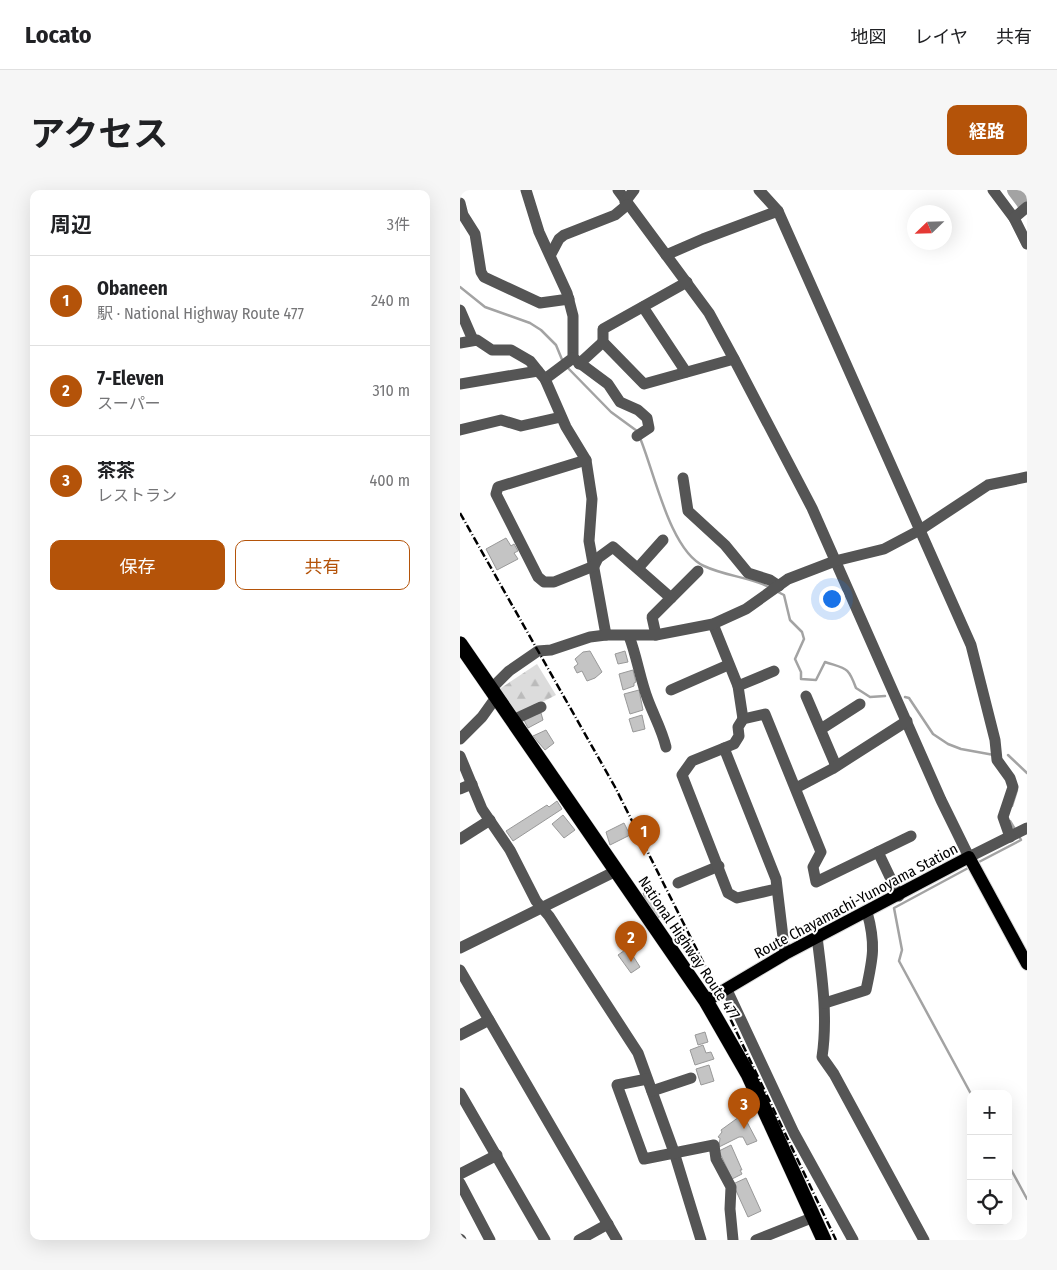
<!DOCTYPE html>
<html lang="ja">
<meta charset="utf-8">
<style>
body{margin:0;font-family:"Fira Sans Condensed","Noto Sans JP",sans-serif;background:#f6f6f6;color:#202124}
.controls{position:absolute;right:15px;bottom:15px;display:grid;overflow:hidden;border-radius:10px;box-shadow:0 5px 20px #0002}
.controls button{width:45px;height:45px;display:grid;place-items:center;padding:0;border:0;border-bottom:1px solid #e0e0e0;background:#fff;color:#202124;font:25px sans-serif}
.compass{position:absolute;left:447px;top:15px;width:45px;height:45px;border-radius:50%;background:#fff;box-shadow:0 5px 20px #0002;rotate:247deg}
.you{position:absolute;left:371px;top:408px;width:18px;height:18px;margin:-12px;border:4px solid #fff;border-radius:50%;background:#1a73e8;box-shadow:0 0 0 8px #1a73e833}
.badge{display:grid;place-items:center;width:32px;height:32px;border-radius:50%;background:#b45309;color:#fff;font-size:16px;font-weight:700}
.pin{position:absolute;translate:-50% -41px;filter:drop-shadow(0 1px 2px #0008)}
.pin::after{content:'';position:absolute;top:26px;width:18px;height:15px;background:inherit;clip-path:polygon(0 0,100% 0,50% 100%)}
.list{margin:0;padding:0;list-style:none}
h2{display:flex;justify-content:space-between;align-items:center;height:65px;margin:0;padding:0 20px;font-size:21px}
h2 small{font-size:16px;font-weight:400;color:#757577}
.list li{display:grid;grid-template-columns:32px 1fr auto;gap:15px;align-items:center;box-sizing:border-box;height:90px;padding:0 20px;border-top:1px solid #e0e0e0}
.list b{display:block;font-size:19px;white-space:nowrap}
.list p{margin:0;font-size:16px;white-space:nowrap;color:#757577}
.list em{font-size:16px;font-style:normal;color:#757577}
.actions{display:flex;gap:10px;padding:15px 20px}
.actions a{flex:1;padding:11px 0;border:1px solid #b45309;border-radius:10px;text-align:center;font-size:18px;color:#b45309}
.actions .main{background:#b45309;color:#fff}
.icon{flex:none;width:28px;height:28px;fill:none;stroke:currentColor;stroke-width:2;stroke-linecap:round;stroke-linejoin:round}
.map{position:relative;flex:none;width:567px;height:1050px;overflow:hidden;border-radius:10px}
header{display:flex;align-items:center;gap:30px;box-sizing:border-box;height:70px;padding:0 25px;background:#fff;border-bottom:1px solid #e0e0e0}
header strong{font-size:24px}
nav{display:flex;gap:28px;margin-inline-start:auto;font-size:18px}
.intro{display:flex;align-items:center;justify-content:space-between;box-sizing:border-box;height:120px;padding:0 30px}
h1{margin:0;font-size:35px}
.button{padding:12px 22px;border-radius:10px;background:#b45309;color:#fff;font-size:18px;font-weight:700}
main{display:flex;gap:30px;padding:0 30px}
aside{flex:1;background:#fff;border-radius:10px;box-shadow:0 5px 20px #0002}
.map>svg:first-child{display:block}
.forest{fill:url(#forest-firs)}
.lines{fill:none;stroke-linecap:round;stroke-linejoin:round}
.stream{stroke:#a3a3a3;stroke-width:2.5}
.river{stroke:#a3a3a3;stroke-width:16}
.building{fill:#c4c4c4;stroke:#999}
.major-casing{stroke:#dbdbdb;stroke-width:14}
.highway-casing{stroke:#dbdbdb;stroke-width:16}
.minor{stroke:#555;stroke-width:11}
.major{stroke:#000;stroke-width:12}
.highway{stroke:#000;stroke-width:15}
.rail{stroke:#000;stroke-width:2.5;stroke-dasharray:8 2.5 1 2.5;stroke-linecap:butt}
.labels{text-anchor:middle;stroke-width:4;stroke-linejoin:round;paint-order:stroke}
.street-label{font-size:15px;fill:#000;stroke:#fff}
</style>
<header>
<strong>Locato</strong>
<nav><a>地図</a><a>レイヤ</a><a>共有</a></nav>
</header>
<div class="intro"><h1>アクセス</h1><a class="button">経路</a></div>
<main>
<aside>
<h2>周辺<small>3件</small></h2>
<ul class="list">
<li><span class="badge">1</span><div><b>Obaneen</b><p>駅 · National Highway Route 477</p></div><em>240 m</em></li>
<li><span class="badge">2</span><div><b>7-Eleven</b><p>スーパー</p></div><em>310 m</em></li>
<li><span class="badge">3</span><div><b>茶茶</b><p>レストラン</p></div><em>400 m</em></li>
</ul>
<div class="actions"><a class="main">保存</a><a>共有</a></div>
</aside>
<div class="map">
<svg width="567" height="1050" viewBox="0 0 567 1050">
<defs>
<pattern id="forest-firs" width="22" height="20" patternUnits="userSpaceOnUse" patternTransform="scale(1.25)"><rect width="22" height="20" fill="#dcdcdc"/><path d="M5 1l3.5 6h-7zM16 11l3.5 6h-7z" fill="#bbb"/></pattern>
</defs>
<rect width="100%" height="100%" fill="#fff"/>
<path class="forest" d="M77 474 96 505 55 526 38 500Z"/>
<g class="lines">
<g class="stream">
<path d="M0 97 25 117 70 133 81 140 96 155 103 172"/>
<path d="M106 176 151 222 177 241"/>
<path d="M180 248C194 281 210 361 244 376 265 386 289 387 309 397"/>
<path d="M318 402 324 405 330 430 342 442 344 449 335 469 341 482V489L356 490 365 472C386 479 388 476 396 498L410 507 425 506"/>
<path d="M445 507 449 508 473 544 488 554 501 559 534 565"/>
<path d="M548 565 567 583"/>
<path d="M552 616 557 600"/>
<path d="M550 631 556 641"/>
<path d="M517 673 561 650 559 646"/>
<path d="M510 677 434 718 442 760 439 771 511 904"/>
<path d="M548 974 567 1009"/>
</g>
<path class="river" d="M555 0 567 16"/>
</g>
<g class="building">
<path d="M46 348 51 356 54 354 58 361 54 363 58 369 37 380 26 359Z"/>
<path d="M130 461 142 482 135 488 127 491 122 481 117 483 114 477 118 474 115 469 123 462Z"/>
<path d="M165 461 168 472 158 474 155 464Z"/>
<path d="M173 480 176 492 174 493V496L163 500 159 484Z"/>
<path d="M179 500 183 520 170 524 164 504Z"/>
<path d="M81 523 83 530 68 538 63 528Z"/>
<path d="M182 525 185 539 173 542 169 529Z"/>
<path d="M86 540 94 553 85 560 73 546Z"/>
<path d="M97 611 102 619 53 651 46 641 87 615 89 617Z"/>
<path d="M103 625 115 640 104 648 92 634Z"/>
<path d="M164 633 170 645 150 655 146 642Z"/>
<path d="M192 699 205 724 197 728 187 715 183 703Z"/>
<path d="M168 758 180 777 171 783 158 765Z"/>
<path d="M245 842 248 852 238 855 235 845Z"/>
<path d="M243 855 246 863 251 862 254 869 235 875 230 860Z"/>
<path d="M249 875 254 891 241 895 236 879Z"/>
<path d="M279 927 283 934 287 932 297 951 287 955 283 947H279L259 957 260 948 258 947 262 942 261 940Z"/>
<path d="M271 955 282 980H280L282 984 272 989 259 961Z"/>
<path d="M286 988 301 1021 288 1027 273 994Z"/>
</g>
<g class="lines">
<defs>
<path id="major" d="M246 811 325 764 509 667 567 774"/>
<path id="highway" d="M0 454 246 811 288 884 364 1050"/>
</defs>
<use href="#major" class="major-casing"/>
<use href="#highway" class="highway-casing"/>
<g class="minor">
<path d="M66 0 79 42 107 103 113 126V168L85 189 106 237 126 270 132 309 129 351 146 445"/>
<path d="M158 0 249 123 274 169 352 318 481 610 509 667 567 638"/>
<path d="M299 0 318 21 511 455 535 550 537 570 550 588 553 597 543 627 550 647"/>
<path d="M533 0 554 28 567 54"/>
<path d="M165 12 174 0"/>
<path d="M0 13 3 25 15 44 21 82 24 87 80 113 109 109"/>
<path d="M554 28 567 17"/>
<path d="M91 64 99 49 104 45 155 25 167 15"/>
<path d="M206 65 243 49 318 21"/>
<path d="M227 92 143 139V152L184 194 274 169"/>
<path d="M183 117 226 182"/>
<path d="M0 120 13 150"/>
<path d="M0 153 17 150 32 160H51L70 171 78 181"/>
<path d="M113 168 148 194 160 212 178 220 187 228 189 238 177 246"/>
<path d="M119 174 143 152"/>
<path d="M0 194 78 181 85 189"/>
<path d="M0 240 41 230 61 236 101 227"/>
<path d="M126 270 38 297 36 304 78 387 84 392H94L134 376 138 368 153 357 211 408"/>
<path d="M223 288 228 321 265 355 288 383 310 390 319 396"/>
<path d="M178 378 203 350"/>
<path d="M253 434 278 496 283 529"/>
<path d="M196 445 192 427 238 381"/>
<path d="M169 446C177 467 180 489 188 510 194 526 202 540 206 557"/>
<path d="M278 496 314 481"/>
<path d="M31 499 49 481 78 461 91 460 130 447 146 445H196L253 434 286 419 328 389 375 371 424 359 460 340 528 295 567 287"/>
<path d="M211 500 268 475"/>
<path d="M346 506 376 576"/>
<path d="M53 530 81 517"/>
<path d="M361 539 400 514"/>
<path d="M0 549 22 527 37 506"/>
<path d="M264 558 316 689 325 764"/>
<path d="M0 566 22 619 50 660 76 711 89 726 178 863 214 962 241 1050"/>
<path d="M336 598 372 579 447 531"/>
<path d="M0 599 12 594"/>
<path d="M0 649 30 630"/>
<path d="M418 662 439 706"/>
<path d="M218 693 259 676"/>
<path d="M316 699 277 708 268 703 222 585 232 571 274 554 279 546 278 537 283 529 305 524 361 662 353 677 356 692 451 646"/>
<path d="M357 747C362 787 368 827 362 867L374 884 464 1050"/>
<path d="M0 758 156 681"/>
<path d="M0 780 157 1050"/>
<path d="M267 800 334 943 393 1050"/>
<path d="M365 813 406 800C413 768 416 754 407 722"/>
<path d="M0 845 29 830"/>
<path d="M187 889 157 895 184 969 254 955 256 969 271 997 270 1019 273 1050"/>
<path d="M192 901 231 888"/>
<path d="M0 903 85 1050"/>
<path d="M0 984 37 965"/>
<path d="M0 993 30 1050"/>
<path d="M0 1049 1 1050"/>
<path d="M119 1050 148 1034"/>
<path d="M296 1050 354 1027"/>
</g>
<use href="#major" class="major"/>
<use href="#highway" class="highway"/>
<path class="rail" d="M0 323 155 597 246 778 376 1050"/>
</g>
<g class="labels">
<g class="street-label">
<text transform="translate(396 711) rotate(-28)" y="5">Route Chayamachi-Yunoyama Station</text>
<text transform="translate(229 758) rotate(56)" y="5">National Highway Route 477</text>
</g>
</g>
</svg>
<div class="controls">
<button>+</button>
<button>−</button>
<button><svg class="icon" aria-label="locate" viewBox="0 0 24 24"><circle cx="12" cy="12" r="6"/><path d="M12 2v4M12 18v4M2 12h4M18 12h4"/></svg></button>
</div>
<svg class="compass" viewBox="-18 -18 36 36"><path d="M0-13l5 13h-10z" fill="#e53935"/><path d="M0 13l5-13h-10z" fill="#757577"/></svg>
<div class="you"></div>
<div class="pin badge" style="left:184px;top:666px">1</div>
<div class="pin badge" style="left:171px;top:772px">2</div>
<div class="pin badge" style="left:284px;top:939px">3</div>
</div>
</main>
